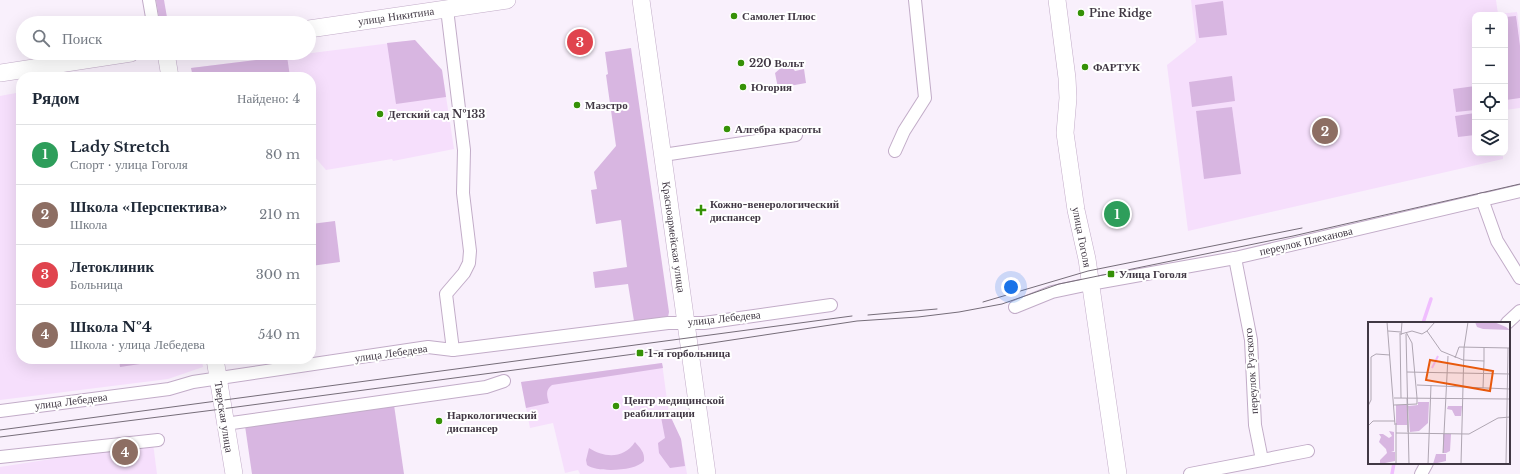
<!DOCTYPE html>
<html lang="ru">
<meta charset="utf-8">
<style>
body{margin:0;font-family:"Libre Baskerville",serif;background:#f2f2f3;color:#1f2937}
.controls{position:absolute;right:12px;top:12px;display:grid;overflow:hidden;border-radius:8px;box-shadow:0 4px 16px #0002}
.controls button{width:36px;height:36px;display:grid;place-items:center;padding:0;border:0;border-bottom:1px solid #e0e1e3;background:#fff;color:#1f2937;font:20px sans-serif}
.you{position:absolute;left:1011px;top:287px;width:14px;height:14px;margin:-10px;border:3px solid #fff;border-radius:50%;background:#1a73e8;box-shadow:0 0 0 6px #1a73e833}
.badge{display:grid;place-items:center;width:26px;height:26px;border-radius:50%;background:#359106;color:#fff;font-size:13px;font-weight:700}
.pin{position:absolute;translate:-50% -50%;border:2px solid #fff;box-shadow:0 1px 4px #0006}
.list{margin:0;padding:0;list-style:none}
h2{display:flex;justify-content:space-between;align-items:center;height:52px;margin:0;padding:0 16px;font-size:17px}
h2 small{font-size:13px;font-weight:400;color:#747a83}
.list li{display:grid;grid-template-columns:26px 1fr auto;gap:12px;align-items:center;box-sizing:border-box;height:60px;padding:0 16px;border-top:1px solid #e0e1e3}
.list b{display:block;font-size:15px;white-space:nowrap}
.list p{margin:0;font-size:13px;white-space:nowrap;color:#747a83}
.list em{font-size:13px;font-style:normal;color:#747a83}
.icon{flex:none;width:22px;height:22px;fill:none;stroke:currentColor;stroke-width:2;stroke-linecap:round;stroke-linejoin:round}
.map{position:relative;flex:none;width:1520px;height:474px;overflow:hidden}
.search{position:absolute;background:#fff;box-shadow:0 4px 16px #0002;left:16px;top:16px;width:300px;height:44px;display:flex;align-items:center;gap:10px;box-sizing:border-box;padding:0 14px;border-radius:22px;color:#747a83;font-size:15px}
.panel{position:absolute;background:#fff;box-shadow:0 4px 16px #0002;left:16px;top:72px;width:300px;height:292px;border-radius:16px}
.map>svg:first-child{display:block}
.built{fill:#f6dffc}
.green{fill:#d8b6e1}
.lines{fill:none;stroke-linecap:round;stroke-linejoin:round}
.stream{stroke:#f0befe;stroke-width:3.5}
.street-casing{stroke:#c2acc8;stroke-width:14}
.secondary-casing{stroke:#c2acc8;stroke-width:18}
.street{stroke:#fff;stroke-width:12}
.secondary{stroke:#fff;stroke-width:17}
.tram{stroke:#766d79;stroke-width:1}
.poi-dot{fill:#359106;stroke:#fff;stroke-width:1.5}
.labels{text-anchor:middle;stroke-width:4;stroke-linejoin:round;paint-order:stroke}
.poi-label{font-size:11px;font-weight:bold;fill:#413844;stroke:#fff;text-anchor:start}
.street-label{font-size:11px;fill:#413844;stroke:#fff}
.inset-river{fill:none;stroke:#f0befe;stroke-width:2}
.inset-road{fill:none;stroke:#afa6b2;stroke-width:1}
.view{fill:#e8590c;fill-opacity:0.15;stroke:#e8590c;stroke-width:2}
.inset-edge{fill:none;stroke:#413844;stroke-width:2}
</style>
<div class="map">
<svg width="1520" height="474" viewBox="0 0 1520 474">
<rect width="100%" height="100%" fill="#f9f0fc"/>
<g class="built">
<path d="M1191 0H1496L1498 14 1517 12 1520 33V108L1505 110V15H1475V153H1503V159L1188 231 1167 65 1196 42Z"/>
<path d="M415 40 442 70 454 149 393 161 392 159 326 170 314 156 311 157V77H193L191 68Z"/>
<path d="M21 92V359H202L203 367 168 379 0 400V96Z"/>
<path d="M662 363 669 415 681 439 687 474H580L578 470 565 473 553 423 530 428 521 382Z"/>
<path d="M153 443 157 474H0V467Z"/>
</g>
<g class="green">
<path d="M156 0H164L168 23H160Z"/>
<path d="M1223 1 1227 35 1199 38 1195 5Z"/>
<path d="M1516 16 1520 46V98L1506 100 1505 17Z"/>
<path d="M415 40 442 70 446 97 396 104 387 43Z"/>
<path d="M631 48 669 312 668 317 634 321 628 284 595 288 593 272 627 267 621 220 596 224 591 190 597 189 594 172 616 146 606 75 608 74 605 52Z"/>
<path d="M287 56 290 77H193L191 68Z"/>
<path d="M791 66 795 71 804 69 806 83 778 88 775 73 782 67Z"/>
<path d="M1232 76 1235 101 1192 107 1189 82Z"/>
<path d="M1475 86V110L1456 112 1453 89Z"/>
<path d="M1232 107 1241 174 1204 179 1196 111Z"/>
<path d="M1475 113V135L1458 137 1455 116Z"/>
<path d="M335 221 340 262 311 266V224Z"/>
<path d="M119 359H174L120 367Z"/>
<path d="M662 363 663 368 552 385C545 390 547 396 549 403L526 408 521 382Z"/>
<path d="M394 405 404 474H252L245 426Z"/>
<path d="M668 411 681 439 685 466 670 468 659 453 658 443 665 438 661 417 664 416V412Z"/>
<path d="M635 442C640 448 645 452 644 461 636 471 598 473 587 465L586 460 589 448C604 458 624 459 635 442Z"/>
</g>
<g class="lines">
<g class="stream">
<path d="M1423 323 1431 299"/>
<path d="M1392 474 1394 463"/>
</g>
<defs>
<g id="street">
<path d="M149 0 153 23"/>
<path d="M447 9 464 150 463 193 470 251 469 263 464 273 446 294 453 350"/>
<path d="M895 151 904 131 925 98 915 0"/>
<path d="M663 155 796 135"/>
<path d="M1482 199 1497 241 1520 278"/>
<path d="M1235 258 1251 340 1255 425 1262 460"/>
<path d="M1015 307 1052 292 1090 284 1235 258 1520 191"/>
<path d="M1507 323 1520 311"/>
<path d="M0 411 169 389 193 382 428 347 453 350 668 323H704L831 305"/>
<path d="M225 424 486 387 504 381"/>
<path d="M0 457 158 440"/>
<path d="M1190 474 1308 451"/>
<path d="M1421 474 1427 463"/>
</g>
<g id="secondary">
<path d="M641 0 707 474"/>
<path d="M1057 0 1067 78 1068 98 1065 133 1076 210 1087 259 1118 474"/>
<path d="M309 29 507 0"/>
<path d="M166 53 170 77"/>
<path d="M0 73 131 53"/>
<path d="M215 359 234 474"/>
</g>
</defs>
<use href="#street" class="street-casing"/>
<use href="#secondary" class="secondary-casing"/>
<use href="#street" class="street"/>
<use href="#secondary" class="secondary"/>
<g class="tram">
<path d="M983 302 1088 271 1302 228"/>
<path d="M868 315 937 309"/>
<path d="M0 430 852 316"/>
<path d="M0 437 214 410 672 349 857 321 918 317 959 312 1002 304 1059 284 1293 236 1520 184"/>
</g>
</g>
<g class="poi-dot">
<circle cx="1081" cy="13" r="4"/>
<circle cx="734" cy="16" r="4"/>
<circle cx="741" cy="63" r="4"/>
<circle cx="1085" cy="67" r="4"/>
<circle cx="743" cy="87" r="4"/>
<circle cx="577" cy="105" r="4"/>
<circle cx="380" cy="114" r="4"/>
<circle cx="727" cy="129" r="4"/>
<path d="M699 204h4v4h4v4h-4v4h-4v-4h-4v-4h4z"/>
<rect x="1107" y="270" width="8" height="8" rx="2"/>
<rect x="636" y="349" width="8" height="8" rx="2"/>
<circle cx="616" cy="406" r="4"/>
<circle cx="439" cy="421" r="4"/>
</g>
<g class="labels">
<g class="poi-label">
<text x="1089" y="17">Pine Ridge</text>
<text x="742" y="20">Самолет Плюс</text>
<text x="749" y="67">220 Вольт</text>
<text x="1093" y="71">ФАРТУК</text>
<text x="751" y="91">Югория</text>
<text x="585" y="109">Маэстро</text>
<text x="388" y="118">Детский сад №133</text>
<text x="735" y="133">Алгебра красоты</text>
<text x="710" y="208">Кожно-венерологический<tspan x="710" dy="13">диспансер</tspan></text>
<text x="1119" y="278">Улица Гоголя</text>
<text x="648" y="357">1-я горбольница</text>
<text x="624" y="404">Центр медицинской<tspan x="624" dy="13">реабилитации</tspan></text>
<text x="447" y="419">Наркологический<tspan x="447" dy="13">диспансер</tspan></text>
</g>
<g class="street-label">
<text transform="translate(396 16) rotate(-8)" y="4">улица Никитина</text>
<text transform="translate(674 237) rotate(82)" y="4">Красноармейская улица</text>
<text transform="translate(1082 237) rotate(79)" y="4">улица Гоголя</text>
<text transform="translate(1306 241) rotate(-13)" y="4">переулок Плеханова</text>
<text transform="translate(724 318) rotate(-6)" y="4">улица Лебедева</text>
<text transform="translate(391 353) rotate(-8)" y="4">улица Лебедева</text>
<text transform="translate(1251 371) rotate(-94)" y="4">переулок Рузского</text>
<text transform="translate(71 401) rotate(-7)" y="4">улица Лебедева</text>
<text transform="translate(224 417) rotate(81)" y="4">Тверская улица</text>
</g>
</g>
<g transform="translate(1368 322)">
<rect width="142" height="142" fill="#f9f0fc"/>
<path d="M107 0H126L138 5 142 8 115 7 109 5ZM50 80H61L60 101 51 109 42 110 40 84 50 83ZM28 83H39V103H28ZM80 84H94L93 94H87L84 88 79 87ZM21 109 26 110V129L23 130H27V139L12 142V138L19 131 18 127 11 120 13 115 11 112H15L21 116 24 114ZM75 112H83L82 129 78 131H75ZM68 132H78V139L65 142Z" fill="#d8b6e1"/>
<path class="inset-river" d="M64 46 70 34"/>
<path class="inset-road" d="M19 0 27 103M20 9 33 10M59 9 67 0M38 10 44 21 49 76M32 11 33 76M33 12 44 9 54 12 59 9 73 29 95 38 116 39V26M38 12 41 142M33 13 34 0M87 36 91 25 142 26M39 50 142 52M49 63 142 67M115 66 116 39M26 76 142 77M39 76 40 110M26 83 49 82V76M0 84 3 78V35L8 32 22 33M28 101V142M0 104 5 99H27M28 111 101 112 130 96 142 95M75 131 80 34M60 142 63 63M93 142 96 26 100 0M138 142 140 26"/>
<path class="view" d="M62 38 125 49 122 69 58 58Z"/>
<rect width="142" height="142" class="inset-edge"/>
</g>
</svg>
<div class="controls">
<button>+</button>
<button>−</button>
<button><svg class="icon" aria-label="locate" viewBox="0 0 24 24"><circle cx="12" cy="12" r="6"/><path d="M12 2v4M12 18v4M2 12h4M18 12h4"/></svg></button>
<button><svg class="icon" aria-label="layers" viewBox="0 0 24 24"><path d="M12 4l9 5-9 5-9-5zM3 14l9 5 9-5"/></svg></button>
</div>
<div class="you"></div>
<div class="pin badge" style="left:1117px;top:214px;background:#2e9e5b">1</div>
<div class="pin badge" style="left:1325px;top:131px;background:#8d6e63">2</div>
<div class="pin badge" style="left:580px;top:42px;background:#e0444e">3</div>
<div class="pin badge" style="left:125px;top:452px;background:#8d6e63">4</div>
<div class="search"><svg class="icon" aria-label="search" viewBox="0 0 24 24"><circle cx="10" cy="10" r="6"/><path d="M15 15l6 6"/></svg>Поиск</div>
<section class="panel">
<h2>Рядом<small>Найдено: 4</small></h2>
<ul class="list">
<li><span class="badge" style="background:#2e9e5b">1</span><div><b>Lady Stretch</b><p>Спорт · улица Гоголя</p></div><em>80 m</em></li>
<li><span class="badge" style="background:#8d6e63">2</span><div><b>Школа «Перспектива»</b><p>Школа</p></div><em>210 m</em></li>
<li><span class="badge" style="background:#e0444e">3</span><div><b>Летоклиник</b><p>Больница</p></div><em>300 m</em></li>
<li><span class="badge" style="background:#8d6e63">4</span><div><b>Школа №4</b><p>Школа · улица Лебедева</p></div><em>540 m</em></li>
</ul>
</section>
</div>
